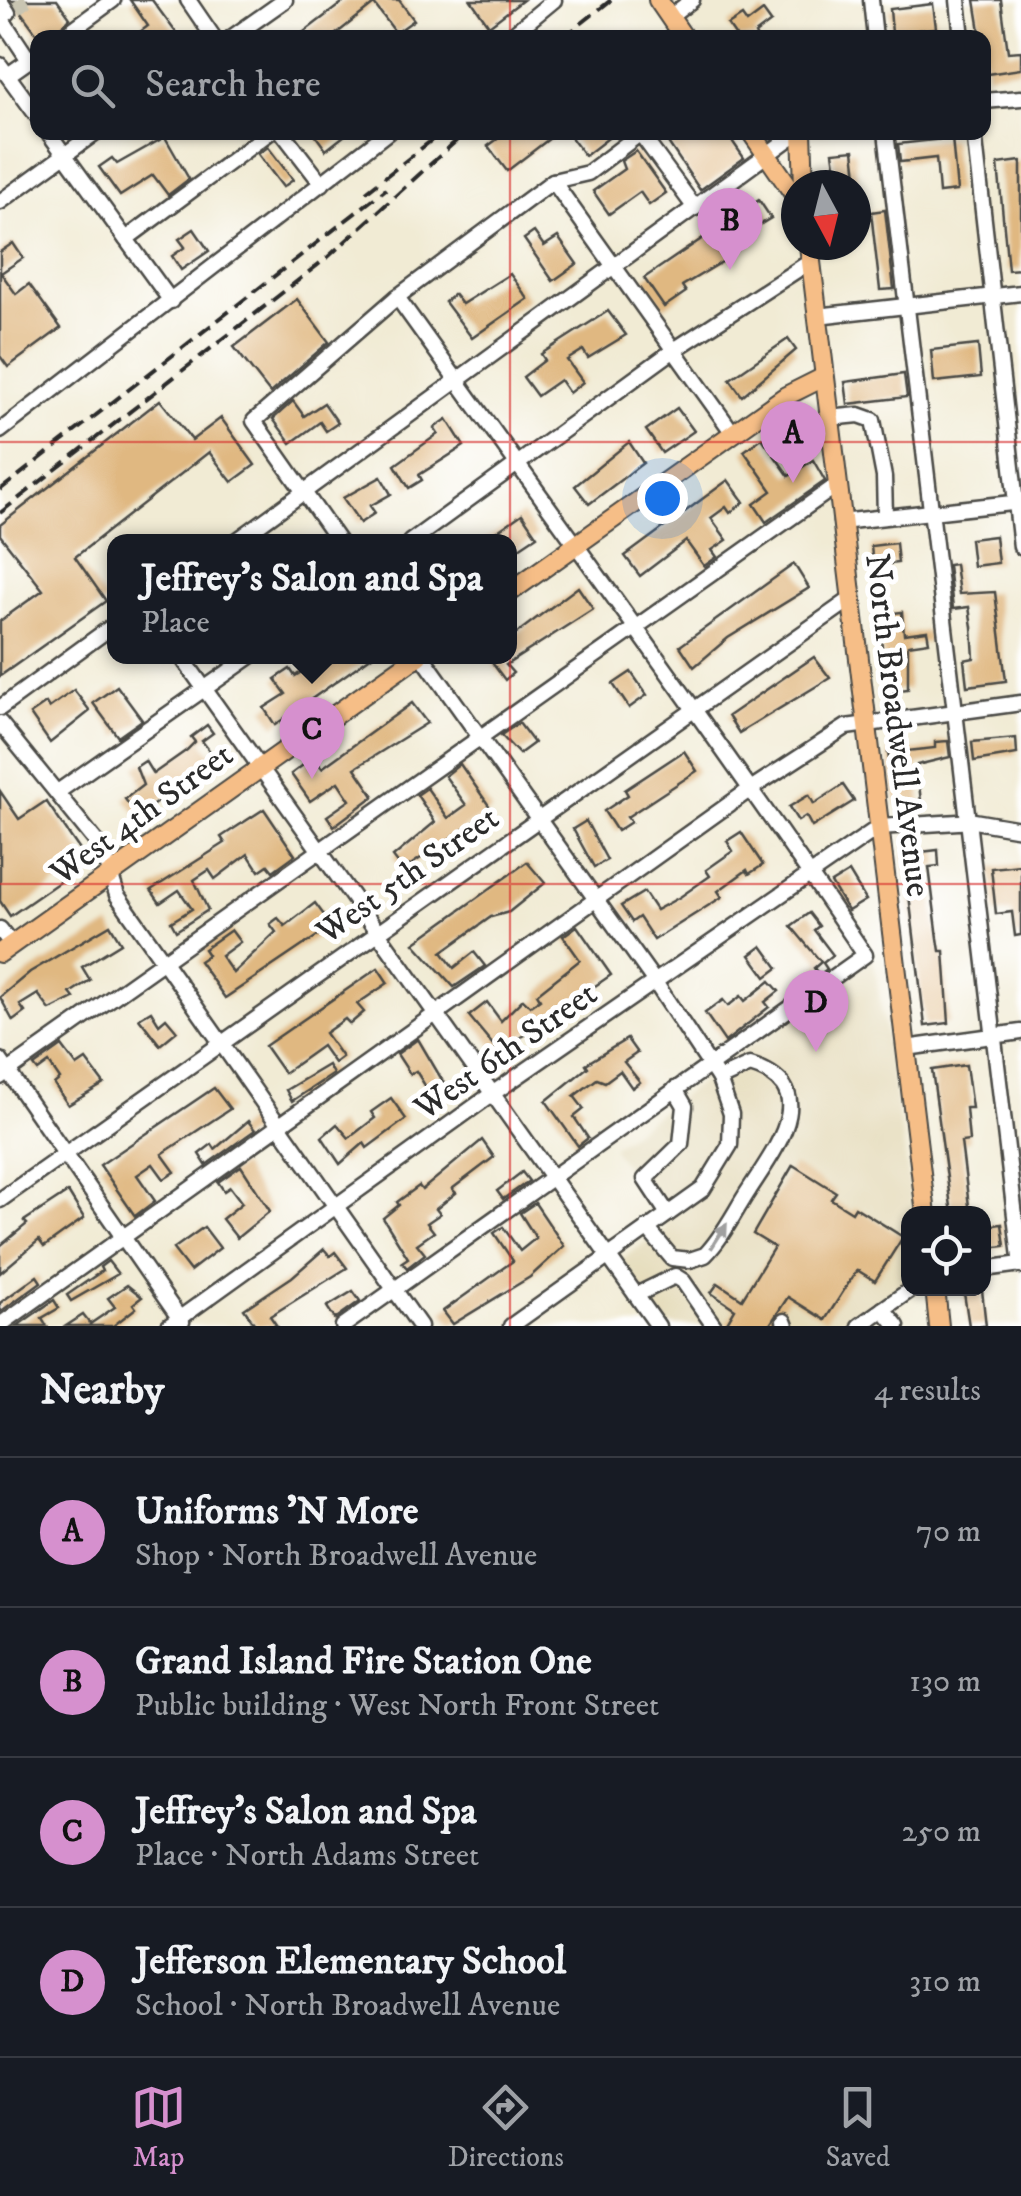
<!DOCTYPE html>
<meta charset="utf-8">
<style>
body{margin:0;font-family:"IM FELL DW Pica",serif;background:#20242c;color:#f1f3f6}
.controls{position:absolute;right:30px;bottom:30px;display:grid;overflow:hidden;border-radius:20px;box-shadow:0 2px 8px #0004}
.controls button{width:90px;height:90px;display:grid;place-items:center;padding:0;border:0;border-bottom:2px solid #363941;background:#171b24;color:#f1f3f6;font:50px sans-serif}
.compass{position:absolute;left:781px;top:170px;width:90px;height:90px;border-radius:50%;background:#171b24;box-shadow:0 2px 8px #0004;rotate:173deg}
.you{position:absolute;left:662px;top:498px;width:35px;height:35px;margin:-25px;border:8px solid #fff;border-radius:50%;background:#1a73e8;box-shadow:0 0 0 15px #1a73e833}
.badge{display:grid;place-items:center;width:65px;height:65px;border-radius:50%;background:#d690ce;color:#111;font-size:32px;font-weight:700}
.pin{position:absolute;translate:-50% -82px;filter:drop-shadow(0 2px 5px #0008)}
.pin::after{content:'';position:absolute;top:52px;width:35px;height:30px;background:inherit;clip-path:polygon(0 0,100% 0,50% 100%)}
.popup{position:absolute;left:107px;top:534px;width:410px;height:130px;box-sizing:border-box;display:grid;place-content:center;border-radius:20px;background:#171b24;filter:drop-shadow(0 2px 8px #0005);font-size:32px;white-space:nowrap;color:#9ea1a6}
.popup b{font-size:38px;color:#f1f3f6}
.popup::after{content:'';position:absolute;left:50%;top:100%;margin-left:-20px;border:20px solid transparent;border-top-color:#171b24}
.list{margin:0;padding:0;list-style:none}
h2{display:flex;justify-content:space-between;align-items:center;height:130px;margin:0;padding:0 40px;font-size:42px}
h2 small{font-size:32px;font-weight:400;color:#9ea1a6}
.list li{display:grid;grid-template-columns:65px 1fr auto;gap:30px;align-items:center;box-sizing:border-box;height:150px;padding:0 40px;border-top:2px solid #363941}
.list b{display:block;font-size:38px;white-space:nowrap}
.list p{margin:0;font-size:32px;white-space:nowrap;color:#9ea1a6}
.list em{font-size:32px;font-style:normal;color:#9ea1a6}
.icon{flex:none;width:55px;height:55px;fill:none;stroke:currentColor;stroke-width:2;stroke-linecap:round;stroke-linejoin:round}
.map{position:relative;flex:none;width:1021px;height:1326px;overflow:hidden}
.search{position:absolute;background:#171b24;box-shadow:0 2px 8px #0004;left:30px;right:30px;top:30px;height:110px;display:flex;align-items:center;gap:25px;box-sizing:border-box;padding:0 35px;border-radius:20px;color:#9ea1a6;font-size:38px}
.sheet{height:730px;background:#171b24}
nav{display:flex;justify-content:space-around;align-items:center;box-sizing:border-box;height:140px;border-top:2px solid #363941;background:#171b24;font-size:28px;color:#9ea1a6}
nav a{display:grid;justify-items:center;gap:5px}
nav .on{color:#d690ce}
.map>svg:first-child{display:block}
.built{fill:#e5dbba}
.building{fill:#e0b881}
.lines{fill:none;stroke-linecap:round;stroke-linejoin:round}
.minor-tunnel{stroke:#c9c5b2;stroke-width:14;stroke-dasharray:14 7;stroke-linecap:butt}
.minor-casing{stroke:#494844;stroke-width:19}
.major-casing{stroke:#494844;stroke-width:22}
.minor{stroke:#fff;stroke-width:14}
.major{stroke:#f6be87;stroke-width:18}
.rail{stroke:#2b2b2b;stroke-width:4;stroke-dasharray:15 8;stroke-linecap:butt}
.oneway{fill:#a0a0a0}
.grid{fill:none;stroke:#d62828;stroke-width:2.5;stroke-opacity:0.55}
.labels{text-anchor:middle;stroke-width:10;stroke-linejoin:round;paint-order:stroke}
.street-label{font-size:35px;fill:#2b2b2b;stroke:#fff}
</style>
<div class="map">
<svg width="1021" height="1326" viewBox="0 0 1021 1326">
<rect width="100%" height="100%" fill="#fff"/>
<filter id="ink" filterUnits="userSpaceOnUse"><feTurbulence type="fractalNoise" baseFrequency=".01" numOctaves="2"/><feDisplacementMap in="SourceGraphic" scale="20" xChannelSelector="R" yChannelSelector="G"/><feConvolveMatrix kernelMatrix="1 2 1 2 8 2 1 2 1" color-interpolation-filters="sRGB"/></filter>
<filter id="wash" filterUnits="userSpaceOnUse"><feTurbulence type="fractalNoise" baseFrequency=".0048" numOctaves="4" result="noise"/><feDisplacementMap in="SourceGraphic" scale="40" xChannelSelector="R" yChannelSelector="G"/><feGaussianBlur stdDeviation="2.25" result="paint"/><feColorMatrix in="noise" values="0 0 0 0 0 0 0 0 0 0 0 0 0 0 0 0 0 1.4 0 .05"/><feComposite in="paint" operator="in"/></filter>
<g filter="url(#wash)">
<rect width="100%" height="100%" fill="#f1ebd4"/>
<path class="built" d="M873 956 914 1213 908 1214V1285L849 1326H665L620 1260 667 1228 612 1147Z"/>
<g id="blocks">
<g class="building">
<path d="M12 0H57L70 18 50 38H40Z"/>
<path d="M130 0H152L180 38H132L148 26Z"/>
<path d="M346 0H399L414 20 396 33 374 4 331 38H296Z"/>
<path d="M471 0H523L489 26Z"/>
<path d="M975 0H1001L1008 52 1021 51V69L987 74Z"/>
<path d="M933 4 936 28 892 33 890 9Z"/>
<path d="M763 11 771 22 755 34 757 38H737L728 25 742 16 747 23Z"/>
<path d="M313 132H349L326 150Z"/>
<path d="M507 132H558L507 171 488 146Z"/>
<path d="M567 132H616L585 156Z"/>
<path d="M661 132H726L744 158 700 190Z"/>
<path d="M165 137 189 179 168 195 153 175 120 196 99 167 112 158 117 164Z"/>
<path d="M952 138 957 191 939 193 936 158 900 162 898 144Z"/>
<path d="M268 147 293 180 283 187 258 154Z"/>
<path d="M854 150 858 185H838L833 152Z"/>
<path d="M636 151 666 193 649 205 640 192 609 214 593 191 624 169 621 161Z"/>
<path d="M1021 161V269L1008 270 998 164Z"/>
<path d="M759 200 771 218 746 233 749 238 728 251 732 256 682 286 686 292 664 307 644 278Z"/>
<path d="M885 210 894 289 880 290 871 212Z"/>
<path d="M194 229 209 251 181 270 172 256 185 247 179 239Z"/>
<path d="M534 232 544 246 558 237 577 264 553 281 524 239Z"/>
<path d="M13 243 23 258 1 273 16 294 29 284 61 328 8 367 0 356V252Z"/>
<path d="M510 274 528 299 472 338 445 302 454 294 462 304Z"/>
<path d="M297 299 329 342 270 393 234 347Z"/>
<path d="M608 311 626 335 588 358 583 350 567 360 583 382 569 393 560 380 537 396 523 377 545 360 541 354Z"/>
<path d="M788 339 796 350 742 396 730 379Z"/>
<path d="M978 345 981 377 934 382 931 350Z"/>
<path d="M904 374 907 397 848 404 845 382Z"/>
<path d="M160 400 192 440 221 418 255 465 232 482 209 452 75 557 106 601 0 676V621L43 590 0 535V525Z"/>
<path d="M293 401 304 416 324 403 338 423 326 431 320 422 291 443 273 419Z"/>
<path d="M677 408 694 431 662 453 646 430Z"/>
<path d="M447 419 464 446 419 475 422 480 409 488 395 465 438 434 434 428Z"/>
<path d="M762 438 789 476 813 460 825 481 766 522 754 504 772 491 744 451Z"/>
<path d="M629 442 643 463 589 504 575 486Z"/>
<path d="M381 477 391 494 370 506 375 513 360 523 343 498Z"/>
<path d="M728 480 744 502 730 513 726 507 711 518 727 540 712 550 717 557 704 566 686 541 640 576 625 556Z"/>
<path d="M522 514 537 536 510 554V542H482Z"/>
<path d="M995 536 998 563 973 566 970 539Z"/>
<path d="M896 543 898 563 873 566 871 546Z"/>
<path d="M794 564 809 588 728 638 694 667 680 646Z"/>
<path d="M955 564 959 594 995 592 1006 681 967 686 964 660 974 658 972 627 969 607 953 609 948 565Z"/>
<path d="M578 587 593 609 506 665 513 673 505 680 487 656H510V638Z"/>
<path d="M902 612 904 634 927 631 929 642 908 645V689L884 692 881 672 886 671 877 615Z"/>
<path d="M341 656H372L275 725 264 708 286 694 275 679 290 669 295 676 319 661 324 668Z"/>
<path d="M814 657 830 678 739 733 728 716Z"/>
<path d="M631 672 647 695 629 708 613 684Z"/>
<path d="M117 686 142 720 118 737 93 703Z"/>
<path d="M74 690 90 711 50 743 30 714 46 703 49 708Z"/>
<path d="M412 703 427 723 355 768 374 796 334 826 327 816 350 800 338 782 310 801 291 774 314 757 322 768Z"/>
<path d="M519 723 534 743 519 754 501 735Z"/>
<path d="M207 725 213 733 202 741 216 759 138 816 125 799 143 785 136 767 145 761 153 774 187 750 195 742 191 737Z"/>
<path d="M1016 738 1017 754 974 761 972 742Z"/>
<path d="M948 741 950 757 917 765 921 802 897 805 888 753 935 748V742Z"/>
<path d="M684 751 697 771 627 817 631 822 617 831 604 811 628 795 625 790Z"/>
<path d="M460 764 492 810 403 870 393 857 435 822 417 795 427 788 448 818 466 805 445 776Z"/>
<path d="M843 785 854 801 812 827 806 816 798 821 789 807 809 795 814 804Z"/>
<path d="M0 791 19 819 46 801 88 862 10 916 0 901Z"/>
<path d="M264 809 295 855 273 871 268 865 259 871 248 854 215 879 209 870 194 880 208 910 176 931 171 922 192 909 179 890 160 903 151 890 225 843 221 837Z"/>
<path d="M586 821 607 860 594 867 573 829Z"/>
<path d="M741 832 763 865 749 874 747 870 718 891 722 897 654 940 639 917 632 922 621 906 644 892 656 910 680 897 710 876 706 870 733 851 727 841Z"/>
<path d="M938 850 939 866 929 867 938 938 940 951H944L949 1023 925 1026 904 854Z"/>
<path d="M527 862 545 883 509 912 491 917 442 952 454 968 474 952 485 966 454 987 414 943Z"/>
<path d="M1021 865V935L1015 936 1012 912 996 914 991 868Z"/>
<path d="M849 872 866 900 848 911 831 883Z"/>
<path d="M315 903 332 926 225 998 199 961 208 955 204 949 231 930 240 942 221 956 233 973 276 932 270 924 278 918 285 926Z"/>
<path d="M809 913 819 926 814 930 833 955 823 963 827 969 819 975 814 968 821 962 791 926Z"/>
<path d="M110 925 121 943 82 967 90 980 70 993 74 998 50 1010 38 994 20 1005 25 1012 13 1021 0 997 30 972Z"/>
<path d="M577 926 611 975 499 1052 469 1016 487 1002 501 1021 523 999 530 1006 540 999 537 994 580 960 563 936Z"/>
<path d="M762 946 778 968 766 977 750 955Z"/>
<path d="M378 968 388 983 357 1004 364 1012 350 1024 345 1019 325 1033 342 1057 334 1063 322 1046 284 1073 265 1046Z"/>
<path d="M770 981 779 991 765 1002 769 1007 725 1042 705 1013 723 1000 728 1006 741 996 745 1001Z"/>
<path d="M151 1011 159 1024 166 1018 177 1031 160 1045 139 1018Z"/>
<path d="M418 1039 448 1090 434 1100 416 1071 410 1074 397 1054Z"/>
<path d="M627 1039 637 1053 624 1062 640 1082 632 1088 620 1071 605 1082 597 1079 574 1096 584 1109 574 1117 588 1138 578 1146 546 1101 588 1067 586 1064Z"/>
<path d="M62 1046 77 1066 86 1060 104 1084 68 1105 54 1084 60 1079 49 1063 38 1071 34 1066Z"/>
<path d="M328 1065 333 1074 292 1101 286 1090Z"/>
<path d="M966 1065 972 1108H966L969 1141 961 1142 970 1214H952L932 1070Z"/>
<path d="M214 1088 230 1109 162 1154 175 1172 164 1179 153 1164 137 1175 155 1201 135 1216 100 1165Z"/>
<path d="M391 1098 406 1119 367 1148 364 1143 340 1164 322 1137 337 1124 349 1138 375 1118 371 1112Z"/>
<path d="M248 1121 255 1130 206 1165 199 1154 212 1144 215 1149Z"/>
<path d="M482 1140 494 1157 452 1189 456 1193 436 1209 440 1214 427 1223 434 1232 417 1244 425 1254 407 1268 402 1262 408 1258 383 1218 399 1205 397 1202 419 1186 422 1190Z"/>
<path d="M793 1165 836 1192 831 1199 852 1212 855 1207 903 1237 875 1281 857 1270 825 1320 788 1297 769 1326H725L735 1309 711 1293 718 1283 742 1299 774 1247 753 1234Z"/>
<path d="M241 1166 270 1211 237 1238 222 1219 242 1203 230 1187 224 1191 218 1182Z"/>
<path d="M522 1172 529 1181 503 1199 497 1191Z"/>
<path d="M68 1192 84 1218 44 1247 39 1240 0 1273V1246L27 1224 24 1221Z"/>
<path d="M535 1203 564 1246 530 1277 453 1324 443 1311 513 1261 494 1233 503 1227 520 1251 536 1238 520 1213Z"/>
<path d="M1002 1224 1005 1246 987 1248 984 1226Z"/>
<path d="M204 1227 220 1248 190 1271 173 1249Z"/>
<path d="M324 1249 330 1256 335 1252 347 1268 270 1316 277 1326H256L244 1309 292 1277Z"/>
<path d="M108 1261 118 1274 71 1301 67 1295 102 1271 100 1267Z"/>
<path d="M37 1276 41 1282 0 1312V1303Z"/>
<path d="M127 1285 142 1297 133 1304 136 1308 113 1326H66L83 1315 90 1324 115 1307 108 1298Z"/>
<path d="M982 1290 986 1326H969L964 1293Z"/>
<path d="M353 1291 360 1301 335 1319 327 1307Z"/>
<path d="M54 1300 59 1308 42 1318 47 1326H17Z"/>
</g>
</g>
</g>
<g filter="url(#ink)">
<use href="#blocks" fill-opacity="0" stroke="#494844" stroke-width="2.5"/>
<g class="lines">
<path class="minor-tunnel" d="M16 8 27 0"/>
<defs>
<g id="minor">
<path d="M188 0 214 38"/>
<path d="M871 0 875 38"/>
<path d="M958 0 962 38"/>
<path d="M0 1 8 13"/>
<path d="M670 17 692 0"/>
<path d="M1 18 29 60"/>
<path d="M61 38 113 0"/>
<path d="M231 38 285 0"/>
<path d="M508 38 554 0"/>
<path d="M0 65 38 117"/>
<path d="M8 75 38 54"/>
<path d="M984 101 1021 98"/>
<path d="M48 132 171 301"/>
<path d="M282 132 322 184"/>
<path d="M886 132 1021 1266"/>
<path d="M974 132 1021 547"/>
<path d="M640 133 695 208"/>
<path d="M553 181 733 433"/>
<path d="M0 202 96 132"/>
<path d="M126 239 270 132"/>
<path d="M817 316 1021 293"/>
<path d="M829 418 859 415 873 420 884 477 885 516"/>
<path d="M0 431 388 132"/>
<path d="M841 522 1021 502"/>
<path d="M235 542 798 132"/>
<path d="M339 542 254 421 397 297 553 181 588 173 642 132"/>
<path d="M410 542 674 350 811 261"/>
<path d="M181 656 658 1326"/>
<path d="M422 656 655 982 719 1079 731 1114 730 1145 703 1189 511 1326"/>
<path d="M0 708 114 625"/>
<path d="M0 723 103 850 117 895 420 1326"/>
<path d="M59 791 251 656"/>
<path d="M0 929 12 945"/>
<path d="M906 1048 1021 1032"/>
<path d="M0 1060 182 1322"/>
<path d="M0 1077 837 485"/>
<path d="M0 1200 851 599"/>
<path d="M668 1214 645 1179 681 1144 685 1106 675 1089"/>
<path d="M647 1228 672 1258 690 1260 705 1255C723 1237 735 1211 749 1190 774 1151 825 1087 750 1065L719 1079"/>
<path d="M984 1269 1021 1264"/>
<path d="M636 1295 675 1276 683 1281 714 1326"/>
<path d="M883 1309 897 1326"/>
<path d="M784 1321 786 1326"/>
<path d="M0 1325 752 788 846 727 1021 703"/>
<path d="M169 1326 492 1094 879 827 974 821 1021 829"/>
<path d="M343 1326 865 955C714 732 554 516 397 297"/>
<path d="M859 1326 913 1288"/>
</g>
<g id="major">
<path d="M658 0 684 38"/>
<path d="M751 132 796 197"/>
<path d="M802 132 804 185"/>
<path d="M809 245 926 1214"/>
<path d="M510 592 786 396 824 377"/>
<path d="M0 953 418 656"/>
<path d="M935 1288 939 1326"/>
</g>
</defs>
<use href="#minor" class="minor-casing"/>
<use href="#major" class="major-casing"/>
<use href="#minor" class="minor"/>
<use href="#major" class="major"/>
<g class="rail">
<path d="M563 38 611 0"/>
<path d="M366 192 442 132"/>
<path d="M0 490 386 189"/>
<path d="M0 513 328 257 466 132"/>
</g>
</g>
<defs><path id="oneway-solid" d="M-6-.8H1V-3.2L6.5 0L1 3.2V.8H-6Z" transform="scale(2.5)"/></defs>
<use class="oneway" href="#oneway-solid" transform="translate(719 1236) rotate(-57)"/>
</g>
<path class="grid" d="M510 0V38M510 132V1326M0 442H1021M0 884H1021"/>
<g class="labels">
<g class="street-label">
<text transform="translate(899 725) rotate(83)" y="12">North Broadwell Avenue</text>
<text transform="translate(141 813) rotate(-36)" y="12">West 4th Street</text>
<text transform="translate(407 874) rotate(-35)" y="12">West 5th Street</text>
<text transform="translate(505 1050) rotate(-35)" y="12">West 6th Street</text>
</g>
</g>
</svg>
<div class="controls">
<button><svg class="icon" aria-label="locate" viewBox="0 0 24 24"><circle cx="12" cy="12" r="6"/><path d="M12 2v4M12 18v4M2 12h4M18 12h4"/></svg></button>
</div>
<svg class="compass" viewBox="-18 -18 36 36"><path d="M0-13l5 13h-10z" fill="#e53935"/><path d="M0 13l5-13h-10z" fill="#9ea1a6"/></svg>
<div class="you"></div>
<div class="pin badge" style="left:793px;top:483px">A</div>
<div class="pin badge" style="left:730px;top:270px">B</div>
<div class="pin badge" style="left:312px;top:779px">C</div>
<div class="popup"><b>Jeffrey's Salon and Spa</b>Place</div>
<div class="pin badge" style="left:816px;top:1052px">D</div>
<div class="search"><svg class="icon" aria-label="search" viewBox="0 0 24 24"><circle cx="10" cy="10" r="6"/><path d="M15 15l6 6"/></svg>Search here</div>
</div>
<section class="sheet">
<h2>Nearby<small>4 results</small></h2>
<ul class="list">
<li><span class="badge">A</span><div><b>Uniforms 'N More</b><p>Shop · North Broadwell Avenue</p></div><em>70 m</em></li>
<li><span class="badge">B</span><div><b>Grand Island Fire Station One</b><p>Public building · West North Front Street</p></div><em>130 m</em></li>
<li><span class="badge">C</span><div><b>Jeffrey's Salon and Spa</b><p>Place · North Adams Street</p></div><em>250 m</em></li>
<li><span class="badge">D</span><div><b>Jefferson Elementary School</b><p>School · North Broadwell Avenue</p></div><em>310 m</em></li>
</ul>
</section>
<nav>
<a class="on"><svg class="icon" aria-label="map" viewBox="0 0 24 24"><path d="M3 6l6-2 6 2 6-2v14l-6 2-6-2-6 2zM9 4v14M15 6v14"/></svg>Map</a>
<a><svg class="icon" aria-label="directions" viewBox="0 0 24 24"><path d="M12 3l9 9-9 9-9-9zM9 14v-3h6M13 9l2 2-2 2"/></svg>Directions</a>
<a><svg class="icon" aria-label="saved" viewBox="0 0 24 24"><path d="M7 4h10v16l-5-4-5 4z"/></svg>Saved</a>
</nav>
